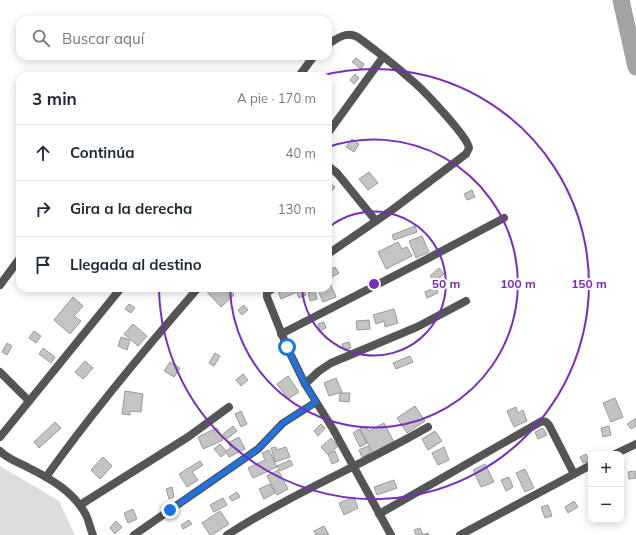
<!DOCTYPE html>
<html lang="es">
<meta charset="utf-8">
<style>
body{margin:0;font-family:Mulish,sans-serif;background:#f6f6f7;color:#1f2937}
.controls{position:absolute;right:12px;bottom:12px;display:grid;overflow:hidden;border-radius:8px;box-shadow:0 2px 10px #0003}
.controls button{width:36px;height:36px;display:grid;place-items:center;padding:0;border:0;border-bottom:1px solid #e0e1e3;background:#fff;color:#1f2937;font:20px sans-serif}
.stop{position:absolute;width:12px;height:12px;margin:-9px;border:3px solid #1a73e8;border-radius:50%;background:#fff}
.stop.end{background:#1a73e8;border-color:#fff;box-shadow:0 1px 4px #0008}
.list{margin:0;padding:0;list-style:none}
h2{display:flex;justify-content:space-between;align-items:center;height:52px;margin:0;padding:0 16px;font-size:17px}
h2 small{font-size:13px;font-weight:400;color:#747a83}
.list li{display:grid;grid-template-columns:26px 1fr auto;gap:12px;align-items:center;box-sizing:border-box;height:56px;padding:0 16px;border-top:1px solid #e0e1e3}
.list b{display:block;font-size:15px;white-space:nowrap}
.list em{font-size:13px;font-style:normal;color:#747a83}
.icon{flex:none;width:22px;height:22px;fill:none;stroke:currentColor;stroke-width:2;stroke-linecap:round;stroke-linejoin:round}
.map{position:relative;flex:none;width:636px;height:535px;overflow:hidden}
.search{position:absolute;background:#fff;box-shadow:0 2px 10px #0003;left:16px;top:16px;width:316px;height:44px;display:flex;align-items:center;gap:10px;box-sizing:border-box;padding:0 14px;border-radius:12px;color:#747a83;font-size:15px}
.panel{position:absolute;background:#fff;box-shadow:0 2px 10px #0003;left:16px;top:72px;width:316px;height:220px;border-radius:12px}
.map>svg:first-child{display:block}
.green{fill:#dcdcdc}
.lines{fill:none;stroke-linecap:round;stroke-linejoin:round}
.river{stroke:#a3a3a3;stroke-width:17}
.building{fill:#c4c4c4;stroke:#999}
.street{stroke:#555;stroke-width:8}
.route{stroke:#1a73e8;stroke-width:5}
.ring{fill:none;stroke:#7b2cbf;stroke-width:2}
.centre{fill:#7b2cbf;stroke:#fff;stroke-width:2}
.ring-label{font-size:12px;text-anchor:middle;font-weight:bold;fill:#7b2cbf;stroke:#fff;stroke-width:4;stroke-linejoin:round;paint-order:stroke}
</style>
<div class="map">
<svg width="636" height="535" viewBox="0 0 636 535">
<rect width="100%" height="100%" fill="#fff"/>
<path class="green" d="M0 466 59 501 75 535H0Z"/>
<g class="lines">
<path class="river" d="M621 0 636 67"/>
</g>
<g class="building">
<path d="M356 58 364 64 361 69 352 62Z"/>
<path d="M355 74 359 78 354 84 350 80Z"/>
<path d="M352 139 359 144 354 152 346 147Z"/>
<path d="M369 172 378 183 368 190 359 179Z"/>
<path d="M328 182 335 187 331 192 328 190Z"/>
<path d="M472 190 475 197 467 200 464 194Z"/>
<path d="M415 226 417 232 394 240 392 235Z"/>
<path d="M422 236 429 252 416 258 409 241Z"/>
<path d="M398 242 402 249 407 247 412 256 386 269 378 252Z"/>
<path d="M335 267 339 273 332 277 328 271Z"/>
<path d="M439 268 444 274 435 282 430 276Z"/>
<path d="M328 278 336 297 323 302 317 288H328Z"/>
<path d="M436 287 438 293 427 298 425 292Z"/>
<path d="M212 288H220L224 292 228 288 234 295 221 307 207 292Z"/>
<path d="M279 288H309L304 290 306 295 299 298 297 292 281 299 277 289Z"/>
<path d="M315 291 317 299 310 301 308 293Z"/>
<path d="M73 297 83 306 74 316 81 321 70 334 54 320Z"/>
<path d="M129 304 135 308 131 313 125 309Z"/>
<path d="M244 305 248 310 242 315 238 310Z"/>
<path d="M394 309 398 323 385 327 384 321 376 324 373 315Z"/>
<path d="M369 320 370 329 357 330 356 321Z"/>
<path d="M324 322 326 328 320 331 318 324Z"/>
<path d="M133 324 147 336 138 346 124 334Z"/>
<path d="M34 331 41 336 36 343 29 338Z"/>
<path d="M121 337 130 340 127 350 118 346Z"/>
<path d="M349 342 351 348 344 350 342 344Z"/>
<path d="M7 343 12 346 7 355 2 352Z"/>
<path d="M43 348 55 357 51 363 39 354Z"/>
<path d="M215 353 220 356 214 366 209 363Z"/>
<path d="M410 356 413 362 396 369 393 363Z"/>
<path d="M85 361 93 368 83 379 75 372Z"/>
<path d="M170 362 180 368 174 377 164 371Z"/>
<path d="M243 374 248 380 241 386 236 380Z"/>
<path d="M288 376 299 392 288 399 277 384Z"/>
<path d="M336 378 342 392 329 396 324 383Z"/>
<path d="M125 391 143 394 141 412 130 411V415L122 414Z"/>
<path d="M340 393H350L349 402 339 401Z"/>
<path d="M615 398 623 417 611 422 603 403Z"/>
<path d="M415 406 425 421 407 433 397 418Z"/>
<path d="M516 407 518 413 523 410 527 421 514 427 507 411Z"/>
<path d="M241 411 247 424 241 427 235 414Z"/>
<path d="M636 418V426L631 429 627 424Z"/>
<path d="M55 422 61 428 39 448 34 442Z"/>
<path d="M384 423 394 442 373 453 360 429 366 426 369 431Z"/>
<path d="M321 424 325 428 318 436 314 431Z"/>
<path d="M233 426 237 431 227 439 223 434Z"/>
<path d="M609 426 611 435 603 437 601 428Z"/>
<path d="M217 428 223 440 203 449 198 437Z"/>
<path d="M543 428 547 435 538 439 535 432Z"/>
<path d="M359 429 367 443 360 447 353 433Z"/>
<path d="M435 431 442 441 428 450 422 439Z"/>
<path d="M239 437 245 449 229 457 226 451 231 448 228 443Z"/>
<path d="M331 438 338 446 328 455 321 447Z"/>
<path d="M220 444 227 452 221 457 214 449Z"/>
<path d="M368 446 371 453 362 457 359 450Z"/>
<path d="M276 447V450L286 447 290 457 275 462 271 448Z"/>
<path d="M444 447 449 460 438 465 432 453Z"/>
<path d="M269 450 277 467 253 478 248 468 265 460 262 453Z"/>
<path d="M335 451 339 461 332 464 328 454Z"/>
<path d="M586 454 589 461 583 463 580 457Z"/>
<path d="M103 457 112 466 100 479 91 470Z"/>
<path d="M290 460 293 465 280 471 277 466Z"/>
<path d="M200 461 203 465 192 472 198 480 187 487 179 474Z"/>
<path d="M485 464 494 482 481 487 473 470Z"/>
<path d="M525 469 534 488 525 492 516 473Z"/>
<path d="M278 470 288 489 277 495 267 476Z"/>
<path d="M635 471 636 478 629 479 628 472Z"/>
<path d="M509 477 513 487 506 491 501 480Z"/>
<path d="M394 480 397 488 377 495 374 487Z"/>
<path d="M270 484 275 493 264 499 259 489Z"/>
<path d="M172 487 174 497 169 499 166 489Z"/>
<path d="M237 492 240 497 232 501 229 497Z"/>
<path d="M354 497 358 508 344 515 339 503Z"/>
<path d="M223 498 227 505 214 512 210 505Z"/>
<path d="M574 501 578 507 568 513 565 507Z"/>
<path d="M548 505 552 516 545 518 541 507Z"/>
<path d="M133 509 137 519 128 523 124 513Z"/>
<path d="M220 511 229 524 212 535H210L202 523Z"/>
<path d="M189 520 192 524 183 529 181 525Z"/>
<path d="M116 521 122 527 115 534 110 528Z"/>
<path d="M324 526 329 535H316L314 531Z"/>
<path d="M420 528 423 535 428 533 429 535H416L414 530Z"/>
</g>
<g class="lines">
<g class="street">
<path d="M328 44C338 38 348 30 359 38 378 52 397 67 415 83 425 92 468 137 469 148L466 154 392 210 328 254"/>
<path d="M299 76 314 56"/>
<path d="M328 133 383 57"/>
<path d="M328 166 337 173 376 221"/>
<path d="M0 285 20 258"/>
<path d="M274 288 267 292V297L287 347 305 384 333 429 391 535"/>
<path d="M281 334 425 260 504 218"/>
<path d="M0 372 29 401"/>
<path d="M305 384 319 371 331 363 417 327 466 301"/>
<path d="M0 437 121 288"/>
<path d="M0 451C7 459 20 463 29 468 51 479 74 492 86 515 89 521 90 528 93 535"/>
<path d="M615 454 636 444"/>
<path d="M46 477C93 411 145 349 198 288"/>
<path d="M80 505 188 437 229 407"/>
<path d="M379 514 542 421 546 422 549 425 574 474"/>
<path d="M134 535 258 449 283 423 316 402"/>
<path d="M227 535C291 494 362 465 428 427"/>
<path d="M460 535 591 465"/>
</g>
</g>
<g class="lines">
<path class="route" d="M170 510 258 449 283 423 316 402 305 384 287 347"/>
</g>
<g class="ring">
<path d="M328 228A72 72 0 1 1 302 288"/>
<path d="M328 147A144 144 0 1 1 230 289"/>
<path d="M320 76A215 215 0 1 1 159 290"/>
</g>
<circle cx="374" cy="284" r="6" class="centre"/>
<g class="ring-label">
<text x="446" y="288">50 m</text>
<text x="518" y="288">100 m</text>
<text x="589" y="288">150 m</text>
</g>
</svg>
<div class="controls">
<button>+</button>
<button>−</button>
</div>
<div class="stop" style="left:287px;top:347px"></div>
<div class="stop end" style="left:170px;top:510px"></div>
<div class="search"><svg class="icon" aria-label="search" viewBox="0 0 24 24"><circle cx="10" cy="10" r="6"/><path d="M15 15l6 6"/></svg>Buscar aquí</div>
<section class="panel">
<h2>3 min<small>A pie · 170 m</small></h2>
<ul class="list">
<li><svg class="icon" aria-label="ahead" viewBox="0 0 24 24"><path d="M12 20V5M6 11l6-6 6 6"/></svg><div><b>Continúa</b></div><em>40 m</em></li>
<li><svg class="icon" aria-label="right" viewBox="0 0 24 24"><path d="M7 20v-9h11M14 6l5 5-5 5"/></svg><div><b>Gira a la derecha</b></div><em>130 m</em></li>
<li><svg class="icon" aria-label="arrive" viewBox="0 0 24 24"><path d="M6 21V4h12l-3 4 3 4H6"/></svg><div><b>Llegada al destino</b></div></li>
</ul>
</section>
</div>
